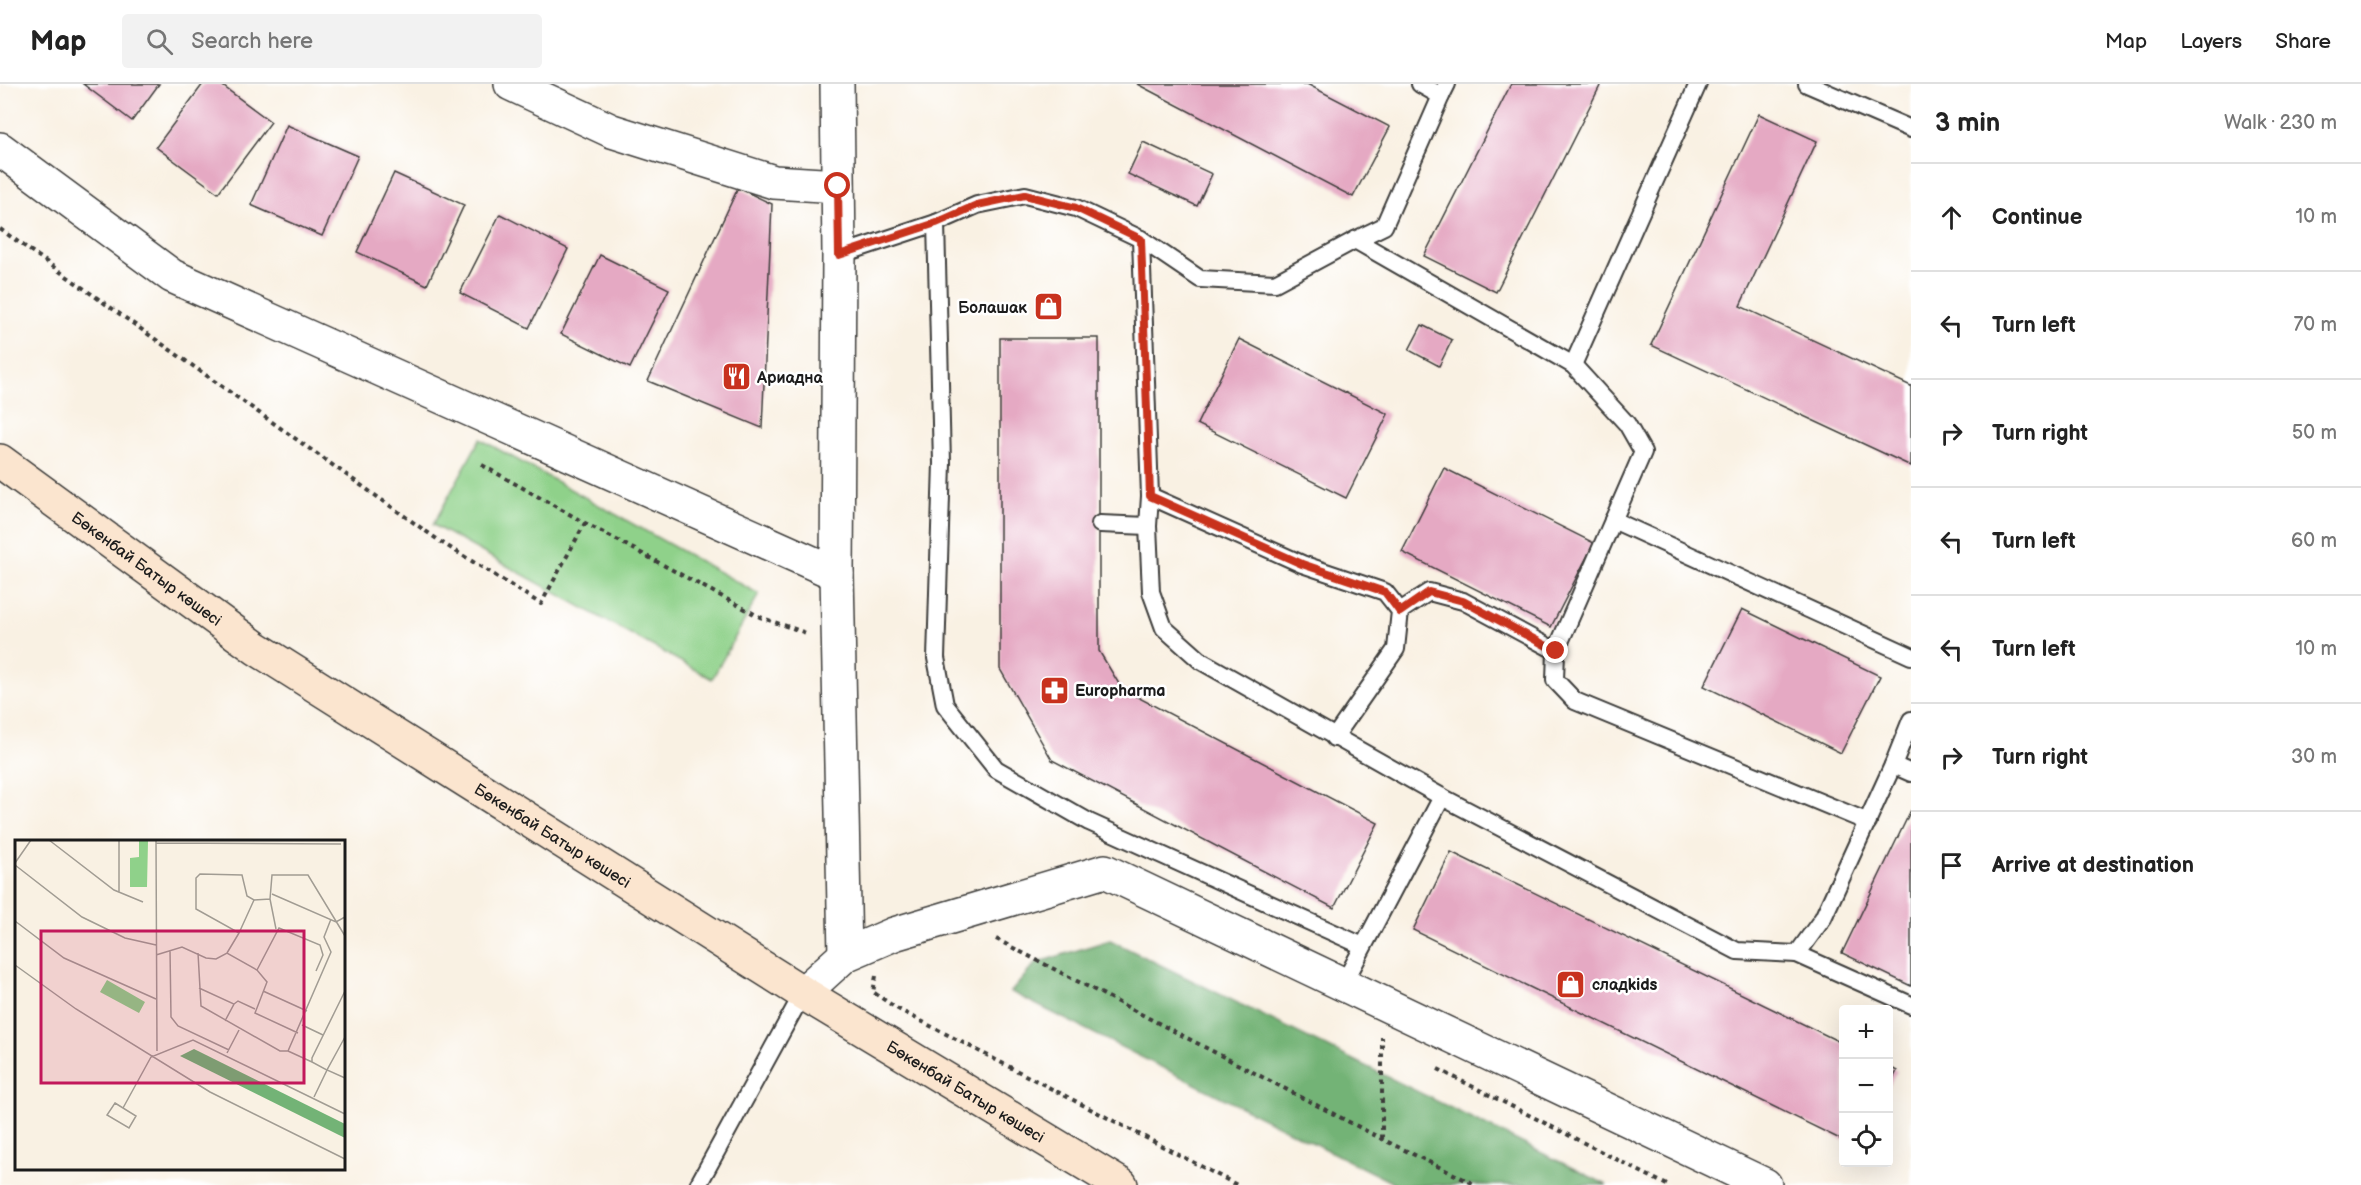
<!DOCTYPE html>
<meta charset="utf-8">
<style>
body{margin:0;font-family:"Balsamiq Sans",sans-serif;background:#f2f2f2;color:#222}
.controls{position:absolute;right:18px;bottom:18px;display:grid;overflow:hidden;border-radius:6px;box-shadow:0 6px 24px #0002}
.controls button{width:54px;height:54px;display:grid;place-items:center;padding:0;border:0;border-bottom:2px solid #e0e0e0;background:#fff;color:#222;font:30px sans-serif}
.stop{position:absolute;width:18px;height:18px;margin:-14px;border:4px solid #c8321e;border-radius:50%;background:#fff}
.stop.end{background:#c8321e;border-color:#fff;box-shadow:0 2px 6px #0008}
.list{margin:0;padding:0;list-style:none}
h2{display:flex;justify-content:space-between;align-items:center;height:78px;margin:0;padding:0 24px;font-size:26px}
h2 small{font-size:20px;font-weight:400;color:#767676}
.list li{display:grid;grid-template-columns:39px 1fr auto;gap:18px;align-items:center;box-sizing:border-box;height:108px;padding:0 24px;border-top:2px solid #e0e0e0}
.list b{display:block;font-size:22px;white-space:nowrap}
.list em{font-size:20px;font-style:normal;color:#767676}
.icon{flex:none;width:33px;height:33px;fill:none;stroke:currentColor;stroke-width:2;stroke-linecap:round;stroke-linejoin:round}
.map{position:relative;flex:none;width:1911px;height:1101px;overflow:hidden}
header{display:flex;align-items:center;gap:36px;box-sizing:border-box;height:84px;padding:0 30px;background:#fff;border-bottom:2px solid #e0e0e0}
header strong{font-size:28px}
nav{display:flex;gap:33px;margin-inline-start:auto;font-size:21px}
.search{width:420px;height:54px;background:#f2f2f2;display:flex;align-items:center;gap:15px;box-sizing:border-box;padding:0 21px;border-radius:6px;color:#767676;font-size:22px}
main{display:flex}
aside{flex:1;background:#fff}
.map>svg:first-child{display:block}
.green{fill:#8fd18a;stroke:#567653;stroke-width:1.5}
.forest{fill:#73b376;stroke:#486849;stroke-width:1.5}
.building{fill:#e5a9c3}
.lines{fill:none;stroke-linecap:round;stroke-linejoin:round}
.lane-casing{stroke:#3d3c3a;stroke-width:20}
.street-casing{stroke:#3d3c3a;stroke-width:36}
.secondary-casing{stroke:#3d3c3a;stroke-width:36}
.path{stroke:#3d3c3a;stroke-width:4;stroke-dasharray:4.5 4.5;stroke-linecap:butt}
.lane{stroke:#fff;stroke-width:16}
.street{stroke:#fff;stroke-width:33}
.secondary{stroke:#fbe5cf;stroke-width:33}
.route{stroke:#c8321e;stroke-width:8}
.labels{text-anchor:middle;stroke-width:5;stroke-linejoin:round;paint-order:stroke}
.poi-label{font-size:16px;font-weight:bold;fill:#1c1c1c;stroke:#fff;text-anchor:start}
.street-label{font-size:16px;fill:#1c1c1c;stroke:#fff}
.inset-road{fill:none;stroke:#a19c93;stroke-width:1.5}
.view{fill:#c2185b;fill-opacity:0.15;stroke:#c2185b;stroke-width:3}
.inset-edge{fill:none;stroke:#1c1c1c;stroke-width:3}
</style>
<header>
<strong>Map</strong>
<div class="search"><svg class="icon" aria-label="search" viewBox="0 0 24 24"><circle cx="10" cy="10" r="6"/><path d="M15 15l6 6"/></svg>Search here</div>
<nav><a>Map</a><a>Layers</a><a>Share</a></nav>
</header>
<main>
<div class="map">
<svg width="1911" height="1101" viewBox="0 0 1911 1101">
<rect width="100%" height="100%" fill="#fff"/>
<filter id="ink" filterUnits="userSpaceOnUse"><feTurbulence type="fractalNoise" baseFrequency=".0167" numOctaves="2"/><feDisplacementMap in="SourceGraphic" scale="12" xChannelSelector="R" yChannelSelector="G"/><feConvolveMatrix kernelMatrix="1 2 1 2 8 2 1 2 1" color-interpolation-filters="sRGB"/></filter>
<filter id="wash" filterUnits="userSpaceOnUse"><feTurbulence type="fractalNoise" baseFrequency=".008" numOctaves="4" result="noise"/><feDisplacementMap in="SourceGraphic" scale="24" xChannelSelector="R" yChannelSelector="G"/><feGaussianBlur stdDeviation="1.35" result="paint"/><feColorMatrix in="noise" values="0 0 0 0 0 0 0 0 0 0 0 0 0 0 0 0 0 1.4 0 .05"/><feComposite in="paint" operator="in"/></filter>
<g filter="url(#wash)">
<rect width="100%" height="100%" fill="#f9f1e3"/>
<path class="green" d="M480 355 759 510 712 595 433 441Z"/>
<path class="forest" d="M1110 856 1607 1101H1397L1011 908 1036 879Z"/>
<g id="blocks">
<g class="building">
<path d="M83 0H159L132 37Z"/>
<path d="M203 0H220L271 38 218 109 156 63Z"/>
<path d="M1137 0H1307L1390 43 1353 113Z"/>
<path d="M1511 0H1601L1496 208 1424 172Z"/>
<path d="M1759 30 1817 57 1740 222 1911 302V382L1651 261Z"/>
<path d="M287 41 358 72 322 152 251 121Z"/>
<path d="M1143 58 1212 90 1197 122 1128 90Z"/>
<path d="M394 89 464 121 427 201 357 168Z"/>
<path d="M738 104 772 120 762 344 648 297Z"/>
<path d="M500 130 568 165 529 244 460 209Z"/>
<path d="M600 171 669 205 630 284 561 250Z"/>
<path d="M1422 241 1452 256 1439 282 1409 266Z"/>
<path d="M1000 254H1099V567L1122 605 1378 739 1334 824 1052 676 1000 585Z"/>
<path d="M1239 255 1388 330 1346 414 1197 340Z"/>
<path d="M1444 384 1594 459 1551 543 1402 468Z"/>
<path d="M1742 525 1880 592 1841 669 1704 602Z"/>
<path d="M1911 726V902L1842 869Z"/>
<path d="M1451 768 1844 960V1057L1413 846Z"/>
<path d="M1888 982 1897 987 1888 1004Z"/>
</g>
</g>
</g>
<g filter="url(#ink)">
<use href="#blocks" fill-opacity="0" stroke="#3d3c3a" stroke-width="1.5"/>
<g class="lines">
<defs>
<g id="lane">
<path d="M1420 0 1441 12 1447 0"/>
<path d="M1807 0 1911 45"/>
<path d="M936 139 942 379 936 574 945 621 996 685 1089 738 1363 862"/>
<path d="M1141 155 1150 412 1148 442 1151 508 1164 544 1201 577 1442 713 1737 867 1797 870 1823 834 1893 681 1911 636"/>
<path d="M1355 156 1384 142 1441 12"/>
<path d="M839 171 936 139 977 121 1025 111 1076 124 1141 155 1200 195 1275 199 1355 156 1573 281 1627 340 1643 368 1556 567 1555 596 1575 617 1868 738"/>
<path d="M1573 281 1698 0"/>
<path d="M1150 412 1302 480 1385 508 1400 527 1396 565 1334 654"/>
<path d="M1613 436 1911 572"/>
<path d="M1100 440 1148 442"/>
<path d="M1400 527 1429 508 1463 517 1556 567"/>
<path d="M1893 681 1911 689"/>
<path d="M1797 870 1911 921"/>
<path d="M1344 899 1442 713"/>
<path d="M698 1101 803 909"/>
</g>
<g id="street">
<path d="M511 0 612 47 774 98 838 102"/>
<path d="M837 0 839 171 837 490 845 871"/>
<path d="M0 65 172 192 837 490"/>
<path d="M803 909 845 871 894 850 1105 787 1765 1101"/>
</g>
<g id="secondary">
<path id="s1" d="M0 377 256 564 803 909 1121 1101"/>
</g>
</defs>
<use href="#lane" class="lane-casing"/>
<use href="#street" class="street-casing"/>
<use href="#secondary" class="secondary-casing"/>
<g class="path">
<path d="M0 145 441 458 541 520 585 439"/>
<path d="M482 381 585 439 760 533 806 549"/>
<path d="M996 855 1382 1055 1476 1101"/>
<path d="M876 892 873 908 896 924 1237 1101"/>
<path d="M1438 985 1667 1101"/>
<path d="M1382 1055V953"/>
</g>
<use href="#lane" class="lane"/>
<use href="#street" class="street"/>
<use href="#secondary" class="secondary"/>
</g>
</g>
<g class="lines" filter="url(#ink)">
<path class="route" d="M838 102 839 171 936 139 977 121 1025 111 1076 124 1141 155 1150 412 1302 480 1385 508 1400 528 1429 508 1463 517 1556 567"/>
</g>
<defs>
<symbol id="shop-square" viewBox="-11 -11 22 22"><rect x="-9" y="-9" width="18" height="18" rx="4" fill="#c8321e" stroke="#fff"/><path d="M-5-2.5h2.3a2.7 3.5 0 0 1 5.4 0H5L5.5 6h-11ZM-1.5-2.5h3a1.5 2.3 0 0 0-3 0Z" fill="#fff"/></symbol>
<symbol id="restaurant-square" viewBox="-11 -11 22 22"><rect x="-9" y="-9" width="18" height="18" rx="4" fill="#c8321e" stroke="#fff"/><path d="M-5-6h1v4h1v-4h1v4h1v-4h1v5L-1.5 .5V6h-2V.5L-5-1ZM5-6V6H3V1.5H1.5Q1.5-4 5-6Z" fill="#fff"/></symbol>
<symbol id="pharmacy-square" viewBox="-11 -11 22 22"><rect x="-9" y="-9" width="18" height="18" rx="4" fill="#c8321e" stroke="#fff"/><path d="M-2-6h4v4h4v4h-4v4h-4v-4h-4v-4h4Z" fill="#fff"/></symbol>
</defs>
<g fill-rule="evenodd">
<use href="#shop-square" x="1032" y="206" width="33" height="33"/>
<use href="#restaurant-square" x="720" y="276" width="33" height="33"/>
<use href="#pharmacy-square" x="1038" y="590" width="33" height="33"/>
<use href="#shop-square" x="1554" y="884" width="33" height="33"/>
</g>
<g class="labels">
<g class="poi-label">
<text x="1027" y="229" text-anchor="end">Болашак</text>
<text x="757" y="299">Ариадна</text>
<text x="1075" y="612">Europharma</text>
<text x="1592" y="906">сладkids</text>
</g>
<g class="street-label">
<text dy="6" stroke="none"><textPath href="#s1" startOffset="182">Бөкенбай Батыр көшесі</textPath></text>
<text dy="6" stroke="none"><textPath href="#s1" startOffset="668">Бөкенбай Батыр көшесі</textPath></text>
<text dy="6" stroke="none"><textPath href="#s1" startOffset="1154">Бөкенбай Батыр көшесі</textPath></text>
</g>
</g>
<g transform="translate(15 756)">
<rect width="330" height="330" fill="#f9f1e3"/>
<path d="M124 0 133 1 132 47H115V18L124 17ZM92 140 130 162 124 173 85 152Z" fill="#8fd18a"/>
<path d="M179 209 330 284V298L165 216Z" fill="#73b376"/>
<path class="inset-road" d="M34 0 99 50 128 62M104 0V52M141 0 142 211M141 3 326 4M0 23 16 0M0 25 67 77 110 98 141 105M257 54 321 82 330 77M255 59 261 89M239 60 224 93 181 69V38L185 34 227 35 232 56 239 60 255 59 257 35H293L330 96M0 81 49 118 141 159M155 110 156 177 163 186 214 210M183 113 186 166 265 211H273L316 112 309 97 316 79M212 113 224 93M141 115 167 107 191 118 201 119 212 113 242 130 252 142 240 173 283 193M0 125 61 169 195 252 330 319M242 130 264 88 305 105 308 115 301 131M184 148 219 164 210 181M248 151 292 171M219 164 223 161 240 169M287 185 308 195M330 197 312 230 330 238M273 211 297 222M212 213 224 190M299 257 312 230 297 222V218L330 151M100 263 121 276 114 288 92 275ZM108 268 136 217 178 200 330 274"/>
<path class="view" d="M26 91H289V243H26Z"/>
<rect width="330" height="330" class="inset-edge"/>
</g>
</svg>
<div class="controls">
<button>+</button>
<button>−</button>
<button><svg class="icon" aria-label="locate" viewBox="0 0 24 24"><circle cx="12" cy="12" r="6"/><path d="M12 2v4M12 18v4M2 12h4M18 12h4"/></svg></button>
</div>
<div class="stop" style="left:838px;top:102px"></div>
<div class="stop end" style="left:1556px;top:567px"></div>
</div>
<aside>
<h2>3 min<small>Walk · 230 m</small></h2>
<ul class="list">
<li><svg class="icon" aria-label="ahead" viewBox="0 0 24 24"><path d="M12 20V5M6 11l6-6 6 6"/></svg><div><b>Continue</b></div><em>10 m</em></li>
<li><svg class="icon" aria-label="left" viewBox="0 0 24 24"><path d="M17 20v-9H6M10 6l-5 5 5 5"/></svg><div><b>Turn left</b></div><em>70 m</em></li>
<li><svg class="icon" aria-label="right" viewBox="0 0 24 24"><path d="M7 20v-9h11M14 6l5 5-5 5"/></svg><div><b>Turn right</b></div><em>50 m</em></li>
<li><svg class="icon" aria-label="left" viewBox="0 0 24 24"><path d="M17 20v-9H6M10 6l-5 5 5 5"/></svg><div><b>Turn left</b></div><em>60 m</em></li>
<li><svg class="icon" aria-label="left" viewBox="0 0 24 24"><path d="M17 20v-9H6M10 6l-5 5 5 5"/></svg><div><b>Turn left</b></div><em>10 m</em></li>
<li><svg class="icon" aria-label="right" viewBox="0 0 24 24"><path d="M7 20v-9h11M14 6l5 5-5 5"/></svg><div><b>Turn right</b></div><em>30 m</em></li>
<li><svg class="icon" aria-label="arrive" viewBox="0 0 24 24"><path d="M6 21V4h12l-3 4 3 4H6"/></svg><div><b>Arrive at destination</b></div></li>
</ul>
</aside>
</main>
